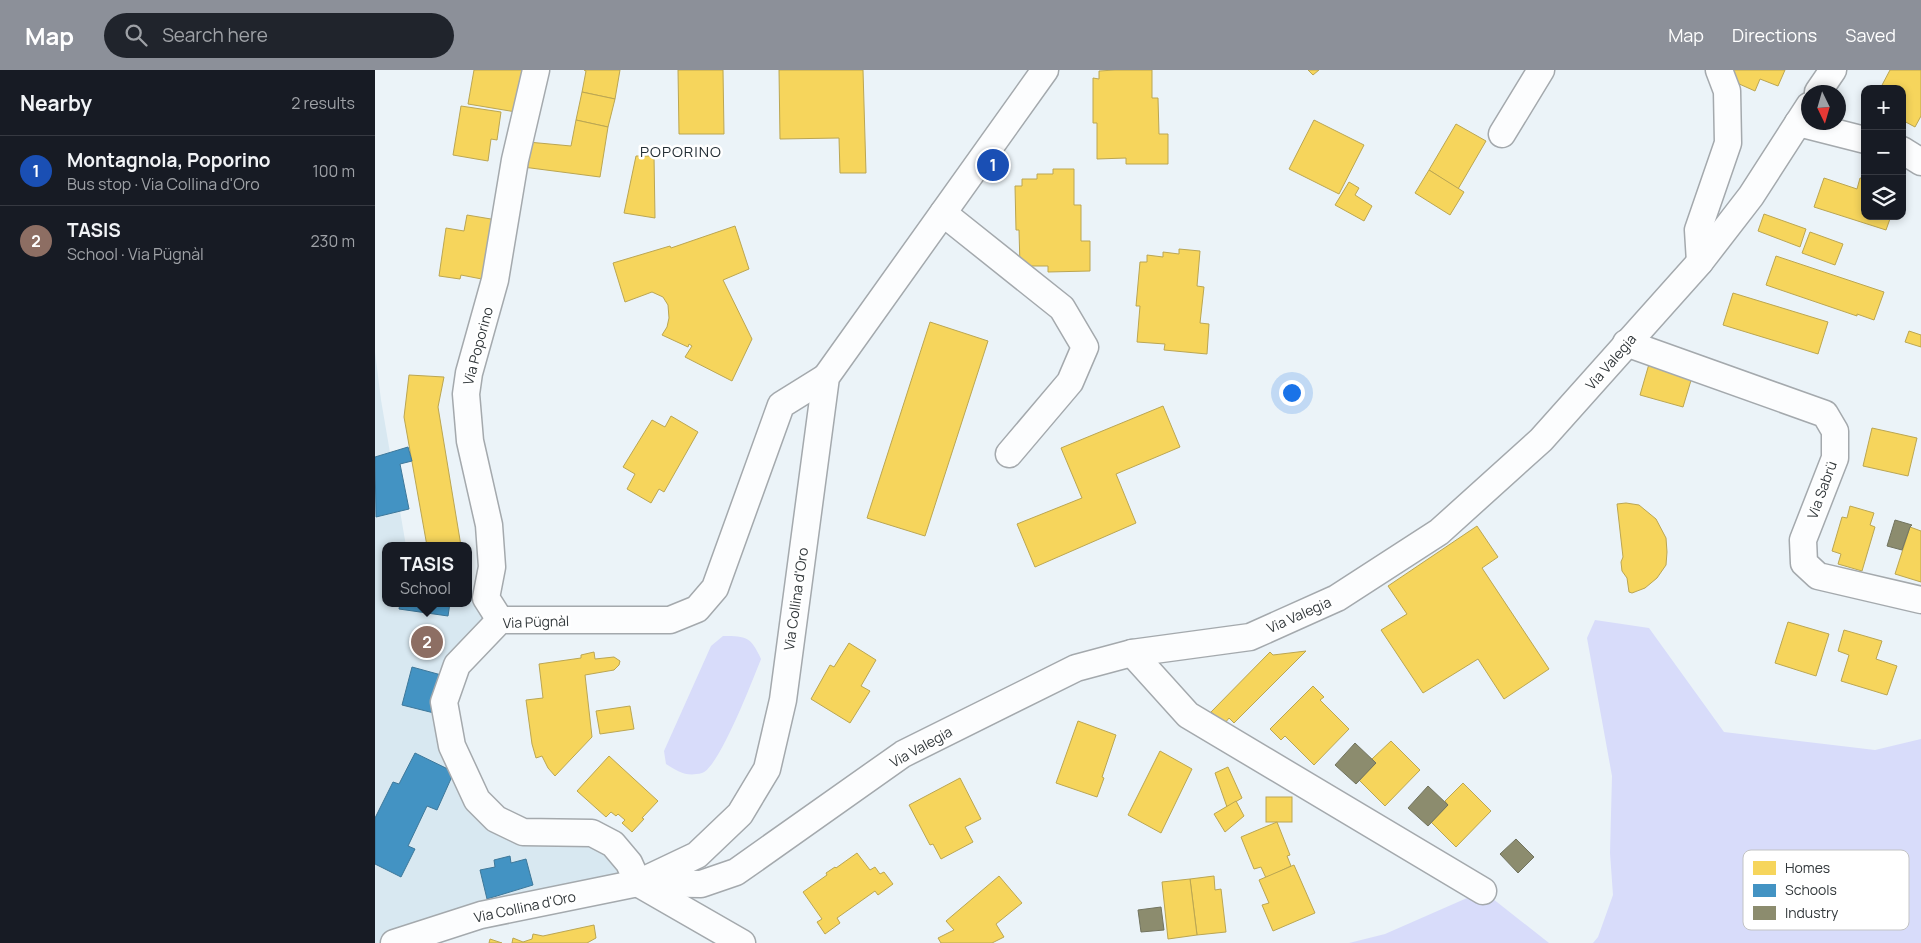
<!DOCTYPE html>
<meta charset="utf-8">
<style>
body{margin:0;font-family:Manrope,sans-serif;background:#20242c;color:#f1f3f6}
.controls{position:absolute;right:15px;top:15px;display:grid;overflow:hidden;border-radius:10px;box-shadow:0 2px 8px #0003}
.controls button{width:45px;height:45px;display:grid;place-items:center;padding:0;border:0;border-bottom:1px solid #363941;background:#171b24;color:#f1f3f6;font:25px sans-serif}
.compass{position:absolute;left:1426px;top:15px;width:45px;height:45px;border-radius:50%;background:#171b24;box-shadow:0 2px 8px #0003;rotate:175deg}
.you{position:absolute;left:916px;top:322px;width:18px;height:18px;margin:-12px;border:4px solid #fff;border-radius:50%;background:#1a73e8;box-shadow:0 0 0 8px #1a73e833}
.badge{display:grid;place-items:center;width:32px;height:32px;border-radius:50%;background:#8c9099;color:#fff;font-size:16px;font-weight:700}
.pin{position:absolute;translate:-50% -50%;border:2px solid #fff;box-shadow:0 1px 5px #0006}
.popup{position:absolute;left:7px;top:472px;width:90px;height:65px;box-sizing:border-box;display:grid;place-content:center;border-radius:10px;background:#171b24;filter:drop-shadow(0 1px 4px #0005);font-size:16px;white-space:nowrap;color:#9ea1a6}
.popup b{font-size:19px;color:#f1f3f6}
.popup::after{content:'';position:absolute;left:50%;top:100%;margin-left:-10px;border:10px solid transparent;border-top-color:#171b24}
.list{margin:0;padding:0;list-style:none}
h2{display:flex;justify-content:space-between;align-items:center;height:65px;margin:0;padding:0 20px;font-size:21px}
h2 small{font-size:16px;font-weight:400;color:#9ea1a6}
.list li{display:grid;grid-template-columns:32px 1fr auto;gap:15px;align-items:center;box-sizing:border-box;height:70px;padding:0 20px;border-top:1px solid #363941}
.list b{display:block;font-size:19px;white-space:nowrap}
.list p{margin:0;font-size:16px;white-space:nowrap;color:#9ea1a6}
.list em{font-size:16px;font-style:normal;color:#9ea1a6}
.icon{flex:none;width:28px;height:28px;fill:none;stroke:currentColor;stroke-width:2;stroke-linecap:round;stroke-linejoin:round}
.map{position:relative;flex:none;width:1546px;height:873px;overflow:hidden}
header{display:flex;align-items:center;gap:30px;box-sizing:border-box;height:70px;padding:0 25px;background:#8c9099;color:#fff}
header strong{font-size:24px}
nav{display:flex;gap:28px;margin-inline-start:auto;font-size:18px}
.search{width:350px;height:45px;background:#20242c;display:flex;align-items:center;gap:12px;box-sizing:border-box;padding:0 18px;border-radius:28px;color:#9ea1a6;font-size:19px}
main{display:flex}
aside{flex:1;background:#171b24}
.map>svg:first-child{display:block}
.built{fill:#d8e8f1}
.green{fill:#d8dcfa}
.homes{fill:#f6d55c;stroke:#bba652}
.schools{fill:#4393c3;stroke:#3e789a}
.industry{fill:#8c8c6e;stroke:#71735f}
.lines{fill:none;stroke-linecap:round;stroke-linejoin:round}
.minor-casing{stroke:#a4a9ad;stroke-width:29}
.minor{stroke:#fcfdfe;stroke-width:26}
.labels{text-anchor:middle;stroke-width:5;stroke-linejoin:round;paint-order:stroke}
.street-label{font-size:14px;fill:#32383b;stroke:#fff}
.neighbourhood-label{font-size:15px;letter-spacing:1px;fill:#242f36;stroke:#fff}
.key{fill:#fff;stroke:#c2c3c4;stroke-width:1}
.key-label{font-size:14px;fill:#32383b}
</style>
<header>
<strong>Map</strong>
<div class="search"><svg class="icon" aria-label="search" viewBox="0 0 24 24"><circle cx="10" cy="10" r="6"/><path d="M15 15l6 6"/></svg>Search here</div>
<nav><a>Map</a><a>Directions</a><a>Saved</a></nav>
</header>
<main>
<aside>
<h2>Nearby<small>2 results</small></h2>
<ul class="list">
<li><span class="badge" style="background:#1a4fb4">1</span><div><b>Montagnola, Poporino</b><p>Bus stop · Via Collina d'Oro</p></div><em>100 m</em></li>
<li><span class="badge" style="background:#8d6e63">2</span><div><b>TASIS</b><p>School · Via Pügnàl</p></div><em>230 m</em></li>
</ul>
</aside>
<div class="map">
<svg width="1546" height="873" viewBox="0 0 1546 873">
<rect width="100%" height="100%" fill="#ebf3f8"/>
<path class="built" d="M0 282 6 330 31 476H11V533H93V517L111 528 125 550 69 632 121 750 217 763 263 813 19 873H0Z"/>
<g class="green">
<path d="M1220 550 1274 558 1349 662 1500 680 1546 669V873H1218L1223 867 1238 825 1235 783 1237 706 1212 568Z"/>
<path d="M348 566C372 566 376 567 386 589 378 609 344 698 327 703 311 707 304 702 291 694L289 681 336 576Z"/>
<path d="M1108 821 1174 873H974L1010 864Z"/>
</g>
<g class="homes">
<path d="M99 0H148L141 42 93 34Z"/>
<path d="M209 0H245L240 29 207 22 211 1Z"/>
<path d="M303 0H348L349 64H304Z"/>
<path d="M404 0H488L491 103H465L464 68 405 69Z"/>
<path d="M740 0H777V28H783L784 64H793V94H751V88L722 89V53H718V8L724 9V1Z"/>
<path d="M933 0H944L938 5Z"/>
<path d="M1357 0H1410L1403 16 1385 9 1380 21 1353 9Z"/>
<path d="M1515 0H1546V46L1540 57 1527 50V19H1510L1506 17Z"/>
<path d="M207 22 240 29 233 57 201 50Z"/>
<path d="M86 36 126 42 122 70 116 69 113 91 78 85Z"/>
<path d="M201 50 233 57 225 107 148 97 153 72 196 76Z"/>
<path d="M939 50 989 75 964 124 914 99Z"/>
<path d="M1081 54 1111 71 1083 119 1054 100Z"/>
<path d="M261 86H279L280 148 249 143Z"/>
<path d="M678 99H699V135H706V171H715V201L673 202V196H645L644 160H641L640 116H647V109H662V104H678Z"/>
<path d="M1054 100 1089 122 1075 145 1040 123Z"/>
<path d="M1449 108 1482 119 1485 108 1490 109V146H1516L1511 160 1439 137Z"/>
<path d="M974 112 984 118 980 125 997 136 989 151 960 135Z"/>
<path d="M1389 144 1431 159 1425 177 1383 161Z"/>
<path d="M92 145 122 150 112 210 86 205 85 209 64 206 71 158 89 161Z"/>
<path d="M360 156 374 199 348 210 377 269 357 311 310 287 317 276 314 274 313 277 287 265 292 257 294 248 293 235 288 227 277 222 250 232 238 193 295 176 296 178Z"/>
<path d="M1435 162 1468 174 1460 195 1427 183Z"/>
<path d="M804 179 825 181 822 216 829 217 825 253 834 254 832 284 789 280 790 274 762 272 765 236H761L765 192H772V185L788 187V182L804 184Z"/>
<path d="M1401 186 1509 222 1499 250 1482 244V246L1391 215Z"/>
<path d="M1358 223 1453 252 1443 284 1348 255Z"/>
<path d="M555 252 613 271 550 466 492 448Z"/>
<path d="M1534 261 1546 265V277L1530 272Z"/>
<path d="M1274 294 1317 307 1308 337 1265 325Z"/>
<path d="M34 305 69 307 63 337 86 476H52L29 347Z"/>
<path d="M788 336 805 377 741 404 761 453 660 497 642 454 707 428 686 378Z"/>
<path d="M296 346 323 362 289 422 284 419 276 433 252 419 260 404 248 397 277 350 290 357Z"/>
<path d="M1497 358 1542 368 1533 406 1488 396Z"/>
<path d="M1251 433 1264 435 1281 449 1291 468 1292 482 1291 495 1282 508 1270 518 1257 523 1254 522 1252 508 1247 501 1246 492 1248 487 1242 434Z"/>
<path d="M1475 436 1499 443 1495 455 1500 457 1487 501 1463 494 1466 484 1457 481 1467 447 1472 448Z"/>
<path d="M1102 456 1123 487 1107 498 1174 599 1129 629 1103 589 1048 623 1006 560 1032 544 1013 516Z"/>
<path d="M1535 457 1546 461V512L1520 504Z"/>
<path d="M1413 552 1454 564 1441 606 1400 593Z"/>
<path d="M1469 560 1507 571 1501 589 1522 596 1512 625 1466 611 1474 585 1463 581Z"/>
<path d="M474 573 501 590 486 616 495 621 475 653 436 629 455 595 459 597Z"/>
<path d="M931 581 859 653 854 648 850 653 836 642 895 582 898 585Z"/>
<path d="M219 582 220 589 239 587 245 591 244 595 239 600 210 605 217 667 180 706 173 698 167 686 161 688 157 674 151 630 168 628 164 594 206 588V585Z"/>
<path d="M938 616 949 627 945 630 974 659 939 695 910 666 906 670 895 659Z"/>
<path d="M255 636 259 659 225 664 221 641Z"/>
<path d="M703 651 741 665 727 707 729 708 722 727 681 713Z"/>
<path d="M1016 671 1045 700 1010 736 984 710 1001 693 997 689Z"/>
<path d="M785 681 817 699 786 763 753 745Z"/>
<path d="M234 686 283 731 267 748 269 749 257 762 247 753 250 750 243 744 241 746 236 742 231 747 202 721Z"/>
<path d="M853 697 867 728 852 737 840 703Z"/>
<path d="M585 708 606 749 590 757 598 772 566 789 558 774 555 775 534 735Z"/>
<path d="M1088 713 1116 741 1081 777 1056 752 1073 735 1070 731Z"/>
<rect x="891" y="727" width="26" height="25"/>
<path d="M861 731 869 746 850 762 839 744Z"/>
<path d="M902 752 915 785 912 786 916 796 891 808 886 797 879 799 866 767Z"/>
<path d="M482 783 495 800 500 797 505 804 509 802 518 814 503 825 500 821 462 848 465 853 450 864 442 852 447 849 428 822 452 805 451 803 460 797 461 798Z"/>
<path d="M919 795 940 843 898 861 887 835 894 833 884 810Z"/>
<path d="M624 806 647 833 621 854 629 867 617 873H566L563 868 579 860 571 851Z"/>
<path d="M839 806 840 820 846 819 851 862 822 865 815 809Z"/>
<path d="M815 809 822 865 793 869 787 812Z"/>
<path d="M219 855 221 868 212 873H137L138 868 148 872 157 869 158 864 168 866Z"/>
<path d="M115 869 127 873H114Z"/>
</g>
<g class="schools">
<path d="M33 377 37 391 25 394 34 439 1 447 0 387Z"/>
<path d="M25 533H75L73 546 24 539Z"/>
<path d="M37 597 70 606 59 643 27 635Z"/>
<path d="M40 683 79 702 62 740 52 736 33 776 40 779 26 807 0 794V748L18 712 24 714Z"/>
<path d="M135 786 136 793 151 789 158 815 112 829 105 800 120 797 119 790Z"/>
</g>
<g class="industry">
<path d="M1520 450 1537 455 1535 457 1527 480 1512 476Z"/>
<path d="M980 673 1001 693 981 714 960 695Z"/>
<path d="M1053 716 1073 735 1053 756 1033 738Z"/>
<path d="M1141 769 1159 787 1143 803 1125 784Z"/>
<path d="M786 837 789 860 766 862 763 840Z"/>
</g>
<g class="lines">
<defs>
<g id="minor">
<path d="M1443 22 1458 0"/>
<path d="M1423 53 1490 70"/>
<path d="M1127 64 1166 0"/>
<path d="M1527 80 1546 92"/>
<path d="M568 143 687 238 710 277 695 312 634 384"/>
<path d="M1325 192 1323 160 1353 73 1352 21 1344 0"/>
<path d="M1251 273 1450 344 1460 361V388L1428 470 1429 493 1443 506 1546 530"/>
<path d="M125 550 111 528 117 497 114 455 95 371 91 324 94 303 120 210 140 90 161 0"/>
<path d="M757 583 813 645 1108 821"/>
<path d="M263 813 326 814 361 802 528 684 701 598 757 583 875 567 962 528 1064 462 1166 370 1325 192 1376 126 1434 36"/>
<path d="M263 813 254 793 238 774 217 763 148 762 121 749 102 730 77 676 69 632 82 595 125 550H295L322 539 340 518 406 335 451 307"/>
<path d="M266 815 367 873"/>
<path d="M19 873 106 845 263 813 322 785 365 744 392 699 408 630 451 307 670 0"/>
</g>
</defs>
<use href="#minor" class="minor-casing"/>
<use href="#minor" class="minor"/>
</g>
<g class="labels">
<g class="street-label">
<text transform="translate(103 276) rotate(-75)" y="5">Via Poporino</text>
<text transform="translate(1236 292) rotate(-49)" y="5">Via Valegia</text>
<text transform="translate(1447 420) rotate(-70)" y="5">Via Sabrü</text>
<text transform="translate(421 529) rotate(-82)" y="5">Via Collina d'Oro</text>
<text transform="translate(924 545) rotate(-24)" y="5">Via Valegia</text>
<text transform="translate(161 552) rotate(-2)" y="5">Via Pügnàl</text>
<text transform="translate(546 677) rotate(-29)" y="5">Via Valegia</text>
<text transform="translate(150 837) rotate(-12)" y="5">Via Collina d'Oro</text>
</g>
<g class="neighbourhood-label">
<text x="306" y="87">POPORINO</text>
</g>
</g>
<rect x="1368" y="780" width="166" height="80" rx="8" class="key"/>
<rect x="1378" y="791" width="23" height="14" fill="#f6d55c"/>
<rect x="1378" y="814" width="23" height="13" fill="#4393c3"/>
<rect x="1378" y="836" width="23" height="14" fill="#8c8c6e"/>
<g class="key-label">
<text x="1410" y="803">Homes</text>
<text x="1410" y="825">Schools</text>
<text x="1410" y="848">Industry</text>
</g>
</svg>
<div class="controls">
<button>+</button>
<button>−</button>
<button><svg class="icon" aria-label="layers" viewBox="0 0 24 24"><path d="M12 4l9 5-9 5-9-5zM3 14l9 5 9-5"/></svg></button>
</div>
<svg class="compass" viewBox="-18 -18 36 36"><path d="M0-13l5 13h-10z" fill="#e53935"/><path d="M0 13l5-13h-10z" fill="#9ea1a6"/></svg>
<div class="you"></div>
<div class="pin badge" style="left:618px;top:95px;background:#1a4fb4">1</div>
<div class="pin badge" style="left:52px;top:572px;background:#8d6e63">2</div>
<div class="popup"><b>TASIS</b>School</div>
</div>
</main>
